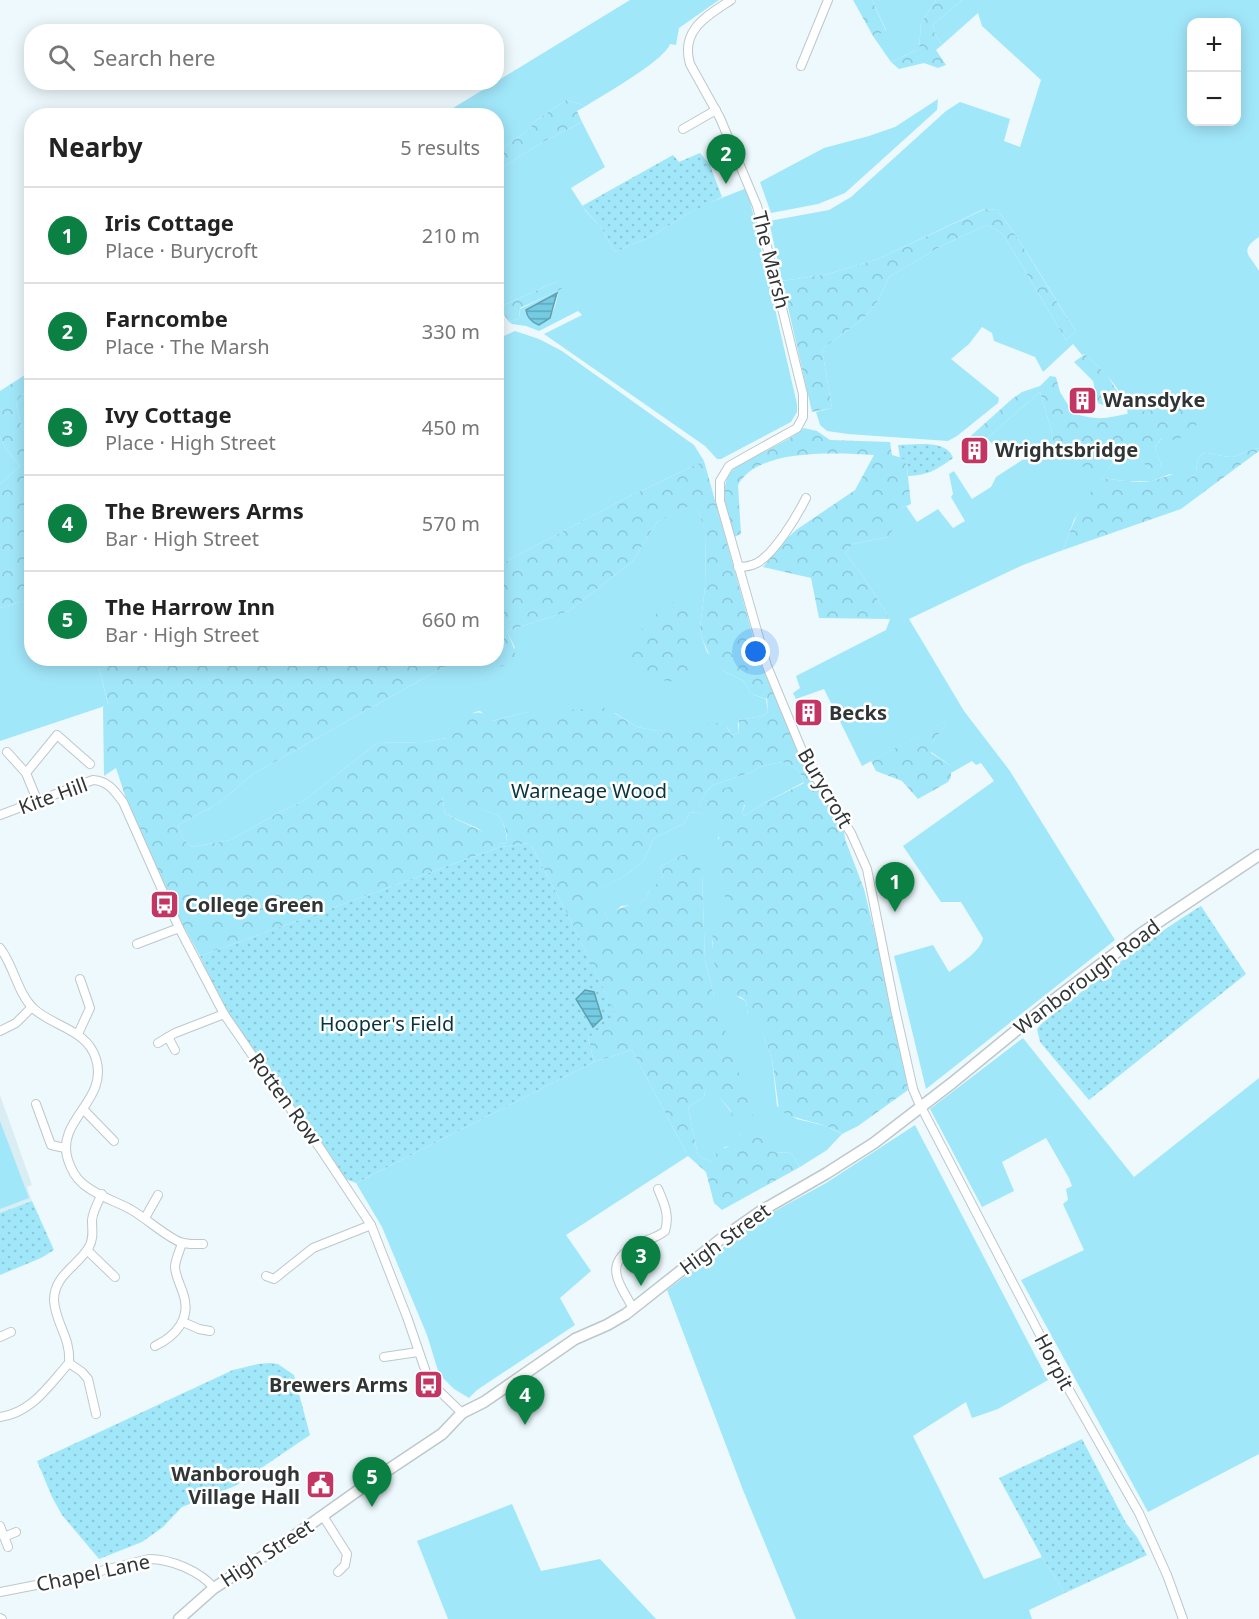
<!DOCTYPE html>
<meta charset="utf-8">
<style>
body{margin:0;font-family:"Noto Sans",sans-serif;background:#f6f6f6;color:#222}
.controls{position:absolute;right:18px;top:18px;display:grid;overflow:hidden;border-radius:12px;box-shadow:0 3px 15px #0003}
.controls button{width:54px;height:54px;display:grid;place-items:center;padding:0;border:0;border-bottom:2px solid #e0e0e0;background:#fff;color:#222;font:30px sans-serif}
.you{position:absolute;left:756px;top:652px;width:21px;height:21px;margin:-15px;border:4px solid #fff;border-radius:50%;background:#1a73e8;box-shadow:0 0 0 9px #1a73e833}
.badge{display:grid;place-items:center;width:39px;height:39px;border-radius:50%;background:#0b8043;color:#fff;font-size:20px;font-weight:700}
.pin{position:absolute;translate:-50% -50px;filter:drop-shadow(0 2px 3px #0008)}
.pin::after{content:'';position:absolute;top:32px;width:21px;height:18px;background:inherit;clip-path:polygon(0 0,100% 0,50% 100%)}
.list{margin:0;padding:0;list-style:none}
h2{display:flex;justify-content:space-between;align-items:center;height:78px;margin:0;padding:0 24px;font-size:26px}
h2 small{font-size:20px;font-weight:400;color:#767676}
.list li{display:grid;grid-template-columns:39px 1fr auto;gap:18px;align-items:center;box-sizing:border-box;height:96px;padding:0 24px;border-top:2px solid #e0e0e0}
.list b{display:block;font-size:22px;white-space:nowrap}
.list p{margin:0;font-size:20px;white-space:nowrap;color:#767676}
.list em{font-size:20px;font-style:normal;color:#767676}
.icon{flex:none;width:33px;height:33px;fill:none;stroke:currentColor;stroke-width:2;stroke-linecap:round;stroke-linejoin:round}
.map{position:relative;flex:none;width:1259px;height:1619px;overflow:hidden}
.search{position:absolute;background:#fff;box-shadow:0 3px 15px #0003;left:24px;top:24px;width:480px;height:66px;display:flex;align-items:center;gap:15px;box-sizing:border-box;padding:0 21px;border-radius:24px;color:#767676;font-size:22px}
.panel{position:absolute;background:#fff;box-shadow:0 3px 15px #0003;left:24px;top:108px;width:480px;height:558px;border-radius:24px}
.map>svg:first-child{display:block}
.built{fill:#d9edf3}
.grass{fill:#a1e7fa;fill-rule:evenodd}
.forest{fill:url(#forest-crowns);fill-rule:evenodd}
.park{fill:url(#park-dots)}
.water{fill:url(#water-rules);stroke:#609faf;stroke-width:1.5}
.lines{fill:none;stroke-linecap:round;stroke-linejoin:round}
.minor-casing{stroke:#bcc8cb;stroke-width:10}
.tertiary-casing{stroke:#bcc8cb;stroke-width:13}
.minor{stroke:#fff;stroke-width:8}
.tertiary{stroke:#fff;stroke-width:10}
.labels{text-anchor:middle;stroke-width:5;stroke-linejoin:round;paint-order:stroke}
.street-label{font-size:20px;fill:#303536;stroke:#fff}
.poi-label{font-size:20px;font-weight:bold;fill:#303536;stroke:#fff;text-anchor:start}
.park-label{font-size:20px;fill:#07333d;stroke:#fff}
</style>
<div class="map">
<svg width="1259" height="1619" viewBox="0 0 1259 1619">
<defs>
<pattern id="forest-crowns" width="20" height="18" patternUnits="userSpaceOnUse" patternTransform="scale(1.5)"><rect width="20" height="18" fill="#a1e7fa"/><path d="M2 6a3 3 0 1 1 6 0M12 15a3 3 0 1 1 6 0" fill="none" stroke="#8bc7d7"/></pattern>
<pattern id="park-dots" width="8" height="8" patternUnits="userSpaceOnUse" patternTransform="scale(1.5)"><rect width="8" height="8" fill="#a1e7fa"/><path d="M2 2h.1M6 6h.1" fill="none" stroke="#8bc7d7" stroke-width="1.8" stroke-linecap="round"/></pattern>
<pattern id="water-rules" width="6" height="5" patternUnits="userSpaceOnUse" patternTransform="scale(1.5)"><rect width="6" height="5" fill="#74cce3"/><path d="M0 2.5h6" fill="none" stroke="#60a6b9"/></pattern>
</defs>
<rect width="100%" height="100%" fill="#edf9fd"/>
<path class="built" d="M0 1095 32 1185 27 1187 32 1201 0 1213Z"/>
<g class="grass">
<path d="M630 0H719L679 28 676 45 670 44C664 61 603 95 586 106L566 100 534 122 530 129 497 152 496 116H440Z"/>
<path d="M872 0H936L921 23 919 49 891 62 873 36 886 30Z"/>
<path d="M962 0H1259V237C1238 251 1250 255 1259 271V448C1249 449 1240 456 1232 457 1211 457 1198 441 1196 474L1188 479 1170 474 1152 481H1125L1102 478 1074 520 1063 550 1023 565 909 619 964 711 1010 771 1115 940 926 1089 894 956 933 945 949 972C960 964 981 951 983 938L961 902H941L903 846 994 781 981 763 976 765 972 761 951 773V766L931 752V744L950 719 862 766 824 689 796 699 793 693 800 688 796 676 886 630 890 619 863 576 845 553 853 544 888 537 902 508 906 506 917 522 938 509 953 528 965 521 951 497 953 494 949 474 954 471 972 499 991 487 996 477 1033 453 1027 444 1009 454 1002 455 987 438 1040 392 1051 429 1055 450 1108 469 1120 453 1133 451 1149 469 1162 468 1155 447 1186 408C1167 412 1146 409 1128 415 1125 390 1102 370 1085 354L1082 355 1073 344 1043 372 1035 357 994 341 992 333 982 327 969 344 951 359 999 398 998 403 957 436 948 441 848 434 827 431 820 425 816 412 832 408 822 349 863 319 878 301 889 277 943 245 987 225 1003 234 1066 340 1076 331C1049 291 1027 248 997 210L984 209 878 259 828 274 782 281 769 221 829 210 851 197 946 111 960 102 1010 119 1004 141 1020 147 1041 80 982 26 978 13 942 45 935 34 933 25ZM1192 22H1236V122H1192Z"/>
<path d="M938 99 937 110 845 193 818 204 771 213 760 182 824 148 869 136 895 127Z"/>
<path d="M582 122 605 167 571 188 585 210 602 229 615 252 652 236 687 214 706 204 747 188 797 404V412L791 422 721 459H717L705 446 544 334 582 315 578 311 539 331 526 326 512 324 509 322 519 319 520 309 561 289 556 282 499 307 497 303V171L541 143ZM554 294H558C555 306 554 316 543 322L526 310Z"/>
<path d="M515 331 539 339 562 351 694 445 704 461 628 497 497 566V339Z"/>
<path d="M31 389V435L22 428 16 404 19 398Z"/>
<path d="M0 437 6 449 20 466 0 484Z"/>
<path d="M693 503 700 516 706 532 705 587 700 628 702 638 707 652 724 671 744 681 751 694 766 699 768 712 763 716 739 720 738 725 739 733 731 735 727 727 658 731 637 727 615 713 527 712 492 721 480 711 475 712 447 730V738L424 742 377 743 302 802 282 811 230 840 192 847 183 839 178 825 219 803 253 774 458 659H480L488 666 515 648 507 631 569 611 633 561 657 522Z"/>
<path d="M31 599 32 658 97 659 108 705 0 741V608Z"/>
<path d="M782 762C796 766 799 769 804 782L764 803 744 816 742 813 745 805 703 810 699 804 707 791 713 785 752 772 759 767Z"/>
<path d="M442 796 497 815C505 823 506 831 507 843L500 844 477 828 445 814Z"/>
<path d="M696 812 721 822 728 827 718 838 722 876 725 887V901L722 910 718 914 712 943 716 966 736 996 746 1001 748 1015 762 1032 772 1059 777 1106 797 1119 826 1126 842 1134 827 1150 800 1167 791 1153 773 1152 742 1132 732 1146 725 1147 711 1162 698 1156 688 1107 704 1097 705 1091 713 1088 731 1112 714 996 705 960 702 875 685 853 660 867 663 878 662 881 650 890 645 900 635 905 621 906 608 919 593 893 623 877 643 862 654 838 685 823 689 813Z"/>
<path d="M1023 1038 1134 1177 1259 1078V1454L1148 1512 1021 1280 1084 1250 1063 1204 1068 1200 1066 1189 1072 1186 1069 1178 1046 1138 1002 1162 1014 1191 982 1207 930 1109Z"/>
<path d="M632 1050 688 1156 566 1235 591 1271 560 1298 575 1325 477 1390 469 1398 454 1389 439 1374 427 1335 382 1227 356 1183 594 1062Z"/>
<path d="M0 1121 29 1198 0 1209Z"/>
<path d="M915 1125 1048 1380 998 1409 972 1418 966 1402 913 1436 984 1579 1042 1557 1065 1593 1029 1610 1032 1619H796L743 1490 667 1290 764 1217 826 1183Z"/>
<path d="M512 1504 541 1571 600 1559 656 1619H448L417 1541Z"/>
</g>
<g class="forest">
<path d="M853 0H872L886 31 873 36Z"/>
<path d="M936 0H962L933 25 935 34 942 45 936 50 946 65 938 68 924 63 899 69 891 62 919 49 921 23Z"/>
<path d="M566 100 586 106 577 111 582 122 541 143 497 171V152L530 129 534 122Z"/>
<path d="M985 209 997 210C1027 248 1049 292 1076 331L1066 340 1003 234 987 225 943 245 889 277 878 301 863 319 822 349 832 408 812 412 782 281 828 274 878 259Z"/>
<path d="M556 282 562 289 520 308 519 319 509 322 499 307Z"/>
<path d="M1085 354 1107 375 1124 402 1105 406 1098 403 1093 381 1074 362Z"/>
<path d="M31 371V389L19 398 16 404 22 428 31 435V599L0 608V484L20 466 6 449 0 437V391Z"/>
<path d="M1050 376 1056 377 1060 392 1073 413C1103 423 1110 416 1138 412 1154 409 1170 411 1186 408L1197 416 1196 428 1177 440 1161 439 1155 447 1162 468 1160 472 1149 469 1132 451 1120 453 1108 469C1085 473 1073 462 1055 450L1051 429 1040 392 987 438 970 444 964 442 1012 399 1022 392 1040 386Z"/>
<path d="M804 428 817 431 830 440 890 442 892 455 906 459 911 504 902 508 901 517 888 537 853 544 845 553 863 576 890 619 819 618 811 578 763 567 782 543 796 530 855 490 874 455C838 453 758 447 738 485L741 534 734 537C730 521 721 499 726 482 732 460 764 453 781 443 789 439 797 433 804 428Z"/>
<path d="M1259 448V451L1181 509 1063 550C1072 525 1083 498 1102 478 1118 480 1135 483 1151 481 1161 479 1169 474 1180 473L1188 479 1196 474C1198 441 1211 457 1232 457 1240 456 1249 449 1259 448Z"/>
<path d="M704 461 759 658 808 773 844 831 845 839 864 889 894 1012 908 1090 858 1126 842 1134C822 1121 799 1122 779 1110L772 1059 762 1032 752 1024 748 1015 746 1001 741 997 723 995C715 978 708 936 716 918 719 910 724 906 725 897 726 880 711 853 719 838 720 834 725 830 727 827L721 822 713 826 704 820 703 815 696 812 689 813 685 823 654 838 643 862 623 877 594 893 608 919C620 903 629 908 645 900L650 890 663 878 660 867 685 853 696 856 702 875 705 960 714 996 753 1116 750 1120 733 1124 731 1111 713 1089 705 1091 704 1097 688 1107 698 1156 711 1162 718 1151 732 1145 742 1132C758 1129 764 1141 773 1152L791 1153 800 1167 722 1210 714 1203 706 1172 688 1156 632 1050 594 1062 588 1038 616 1016 569 917 530 843 500 847 200 956 184 927 132 817 116 768 104 776 103 707 108 704 97 659H458L253 774 219 803 178 825 183 839 192 847 230 840 282 811 302 802 377 743 424 742 447 738V730C463 719 477 702 492 721L527 712 606 708 637 727 658 731 724 722 731 735 739 733V720L763 716 768 712 767 699 751 694 744 681 724 671 712 661 702 638 700 628 705 587 706 533 700 516 693 504 657 522 633 561 569 611 507 631C517 655 525 669 488 666L480 659 496 658 497 566 628 497ZM782 762C795 766 800 769 804 783L764 803 744 816 742 813C746 802 745 795 738 786 723 785 708 797 703 809L699 804 707 791 713 785 752 772 759 767ZM442 797 497 815C505 823 507 832 507 843L500 844 492 836 445 814Z"/>
<path d="M682 598C697 622 690 655 686 683L651 679 638 674 628 660C631 635 659 606 682 598Z"/>
<path d="M951 718 931 744V753L951 766V777L948 782 918 799 902 781 876 771 871 761Z"/>
</g>
<g class="park">
<path d="M700 153 710 165 722 197 687 214 652 236 615 252 602 229 582 206 673 155 679 162Z"/>
<path d="M898 445C914 445 947 439 953 458 936 470 929 475 908 476L906 460 900 458Z"/>
<path d="M530 843 569 917 617 1017 588 1038 594 1062 356 1183 340 1177 224 1014 200 956 500 847Z"/>
<path d="M1201 906 1246 974 1089 1100 1040 1042 1037 1029 1042 1023C1094 982 1145 940 1201 906Z"/>
<path d="M32 1201 54 1250 41 1258 0 1275V1213Z"/>
<path d="M270 1363 278 1364 294 1375 310 1435 235 1486 182 1507 163 1527 142 1542 99 1559 62 1515 52 1497 37 1461 233 1370 258 1364Z"/>
<path d="M1082 1439 1126 1523 1137 1537 1147 1555 1065 1593 1042 1557 999 1478Z"/>
</g>
<g class="water">
<path d="M557 293 550 318 539 325C531 322 527 318 526 310Z"/>
<path d="M585 990 594 992 602 1018 593 1027 576 999Z"/>
</g>
<g class="lines">
<defs>
<g id="minor">
<path d="M731 0C707 16 680 30 690 64L720 118 757 206 803 394V417L797 428 729 466 720 481V501L767 666 808 765 851 833 867 869 895 1009 913 1089 918 1101 1064 1381 1139 1513 1167 1575 1183 1619"/>
<path d="M801 66 828 0"/>
<path d="M683 129 716 110"/>
<path d="M738 567C744 567 751 566 757 563 775 553 797 516 806 498"/>
<path d="M7 752 26 773"/>
<path d="M37 800 26 773 57 735 90 764"/>
<path d="M0 815 93 780C108 781 114 790 123 802L179 928 224 1014 274 1087 320 1148 371 1225 407 1317 429 1381 462 1413"/>
<path d="M137 944 179 928"/>
<path d="M0 948C14 966 17 992 33 1008 53 1027 87 1029 96 1059 109 1101 55 1120 68 1160 71 1169 75 1177 82 1183 95 1195 115 1201 130 1209 146 1218 165 1236 180 1242 188 1245 196 1244 203 1244"/>
<path d="M0 1031 16 1023 32 1007"/>
<path d="M78 1034 90 1008 80 979"/>
<path d="M168 1037 175 1050"/>
<path d="M158 1043 175 1033 224 1014"/>
<path d="M36 1104 51 1145 65 1148"/>
<path d="M83 1109 114 1141"/>
<path d="M145 1218 158 1195"/>
<path d="M87 1250 115 1277"/>
<path d="M266 1276 274 1279 313 1248 371 1225"/>
<path d="M633 1308C617 1280 602 1262 640 1243 649 1239 658 1237 665 1231 670 1215 664 1203 658 1189"/>
<path d="M183 1322 199 1329 210 1331"/>
<path d="M0 1337 11 1332"/>
<path d="M155 1346C176 1336 192 1318 183 1293 180 1284 175 1275 175 1266 176 1258 180 1250 182 1243"/>
<path d="M384 1357 418 1352"/>
<path d="M96 1414 88 1379 82 1372 69 1363C71 1337 55 1323 54 1300 54 1275 78 1266 89 1247 94 1238 92 1230 92 1220 93 1211 98 1202 102 1194"/>
<path d="M0 1417C32 1413 49 1385 69 1363"/>
<path d="M323 1516 347 1554 345 1565 338 1572"/>
<path d="M0 1526 8 1547"/>
<path d="M4 1537 16 1532"/>
<path d="M0 1592 72 1578 149 1559C171 1559 200 1571 214 1588"/>
<path d="M0 1618 2 1619"/>
</g>
<path id="tertiary" d="M179 1619 214 1588 287 1541 370 1482 442 1434 462 1413 484 1402 575 1339 607 1325 626 1314 721 1239 761 1211 827 1173 874 1143 952 1083 1051 1002 1142 933 1259 855"/>
</defs>
<use href="#minor" class="minor-casing"/>
<use href="#tertiary" class="tertiary-casing"/>
<use href="#minor" class="minor"/>
<use href="#tertiary" class="tertiary"/>
</g>
<defs>
<symbol id="building-square" viewBox="-11 -11 22 22"><rect x="-9" y="-9" width="18" height="18" rx="4" fill="#c33562" stroke="#fff"/><path d="M-4-6H4V6H1V3H-1V6H-4ZM-2.5-4.3h1.7v1.8h-1.7ZM.8-4.3h1.7v1.8H.8ZM-2.5-1h1.7V.8h-1.7ZM.8-1h1.7V.8H.8Z" fill="#fff"/></symbol>
<symbol id="bus-square" viewBox="-11 -11 22 22"><rect x="-9" y="-9" width="18" height="18" rx="4" fill="#c33562" stroke="#fff"/><path d="M-5-6H5V4H4V6H2V4H-2V6H-4V4H-5ZM-3.5-4V0h7V-4ZM-3.5 1.2v1.5H-2V1.2ZM2 1.2v1.5H3.5V1.2Z" fill="#fff"/></symbol>
<symbol id="civic-square" viewBox="-11 -11 22 22"><rect x="-9" y="-9" width="18" height="18" rx="4" fill="#c33562" stroke="#fff"/><path d="M-.6-6.5H3V-4.5H.6V-3L4-1V1h2V6H-6V1h2V-1L-.6-3ZM-1.2 2.5V6h2.4V2.5Z" fill="#fff"/></symbol>
</defs>
<g fill-rule="evenodd">
<use href="#building-square" x="1066" y="384" width="33" height="33"/>
<use href="#building-square" x="958" y="434" width="33" height="33"/>
<use href="#building-square" x="792" y="696" width="33" height="33"/>
<use href="#bus-square" x="148" y="888" width="33" height="33"/>
<use href="#bus-square" x="412" y="1368" width="33" height="33"/>
<use href="#civic-square" x="304" y="1468" width="33" height="33"/>
</g>
<g class="labels">
<g class="street-label">
<text transform="translate(771 260) rotate(76)" y="7">The Marsh</text>
<text transform="translate(825 788) rotate(60)" y="7">Burycroft</text>
<text transform="translate(53 796) rotate(-20)" y="7">Kite Hill</text>
<text transform="translate(1087 977) rotate(-37)" y="7">Wanborough Road</text>
<text transform="translate(285 1099) rotate(54)" y="7">Rotten Row</text>
<text transform="translate(725 1239) rotate(-36)" y="7">High Street</text>
<text transform="translate(1054 1362) rotate(62)" y="7">Horpit</text>
<text transform="translate(267 1553) rotate(-33)" y="7">High Street</text>
<text transform="translate(93 1573) rotate(-12)" y="7">Chapel Lane</text>
</g>
<g class="poi-label">
<text x="1103" y="407">Wansdyke</text>
<text x="995" y="457">Wrightsbridge</text>
<text x="829" y="720">Becks</text>
<text x="185" y="912">College Green</text>
<text x="408" y="1392" text-anchor="end">Brewers Arms</text>
<text x="300" y="1481" text-anchor="end">Wanborough<tspan x="300" dy="23">Village Hall</tspan></text>
</g>
<g class="park-label">
<text x="589" y="798">Warneage Wood</text>
<text x="387" y="1031">Hooper's Field</text>
</g>
</g>
</svg>
<div class="controls">
<button>+</button>
<button>−</button>
</div>
<div class="you"></div>
<div class="pin badge" style="left:895px;top:912px">1</div>
<div class="pin badge" style="left:726px;top:184px">2</div>
<div class="pin badge" style="left:641px;top:1286px">3</div>
<div class="pin badge" style="left:525px;top:1425px">4</div>
<div class="pin badge" style="left:372px;top:1507px">5</div>
<div class="search"><svg class="icon" aria-label="search" viewBox="0 0 24 24"><circle cx="10" cy="10" r="6"/><path d="M15 15l6 6"/></svg>Search here</div>
<section class="panel">
<h2>Nearby<small>5 results</small></h2>
<ul class="list">
<li><span class="badge">1</span><div><b>Iris Cottage</b><p>Place · Burycroft</p></div><em>210 m</em></li>
<li><span class="badge">2</span><div><b>Farncombe</b><p>Place · The Marsh</p></div><em>330 m</em></li>
<li><span class="badge">3</span><div><b>Ivy Cottage</b><p>Place · High Street</p></div><em>450 m</em></li>
<li><span class="badge">4</span><div><b>The Brewers Arms</b><p>Bar · High Street</p></div><em>570 m</em></li>
<li><span class="badge">5</span><div><b>The Harrow Inn</b><p>Bar · High Street</p></div><em>660 m</em></li>
</ul>
</section>
</div>
